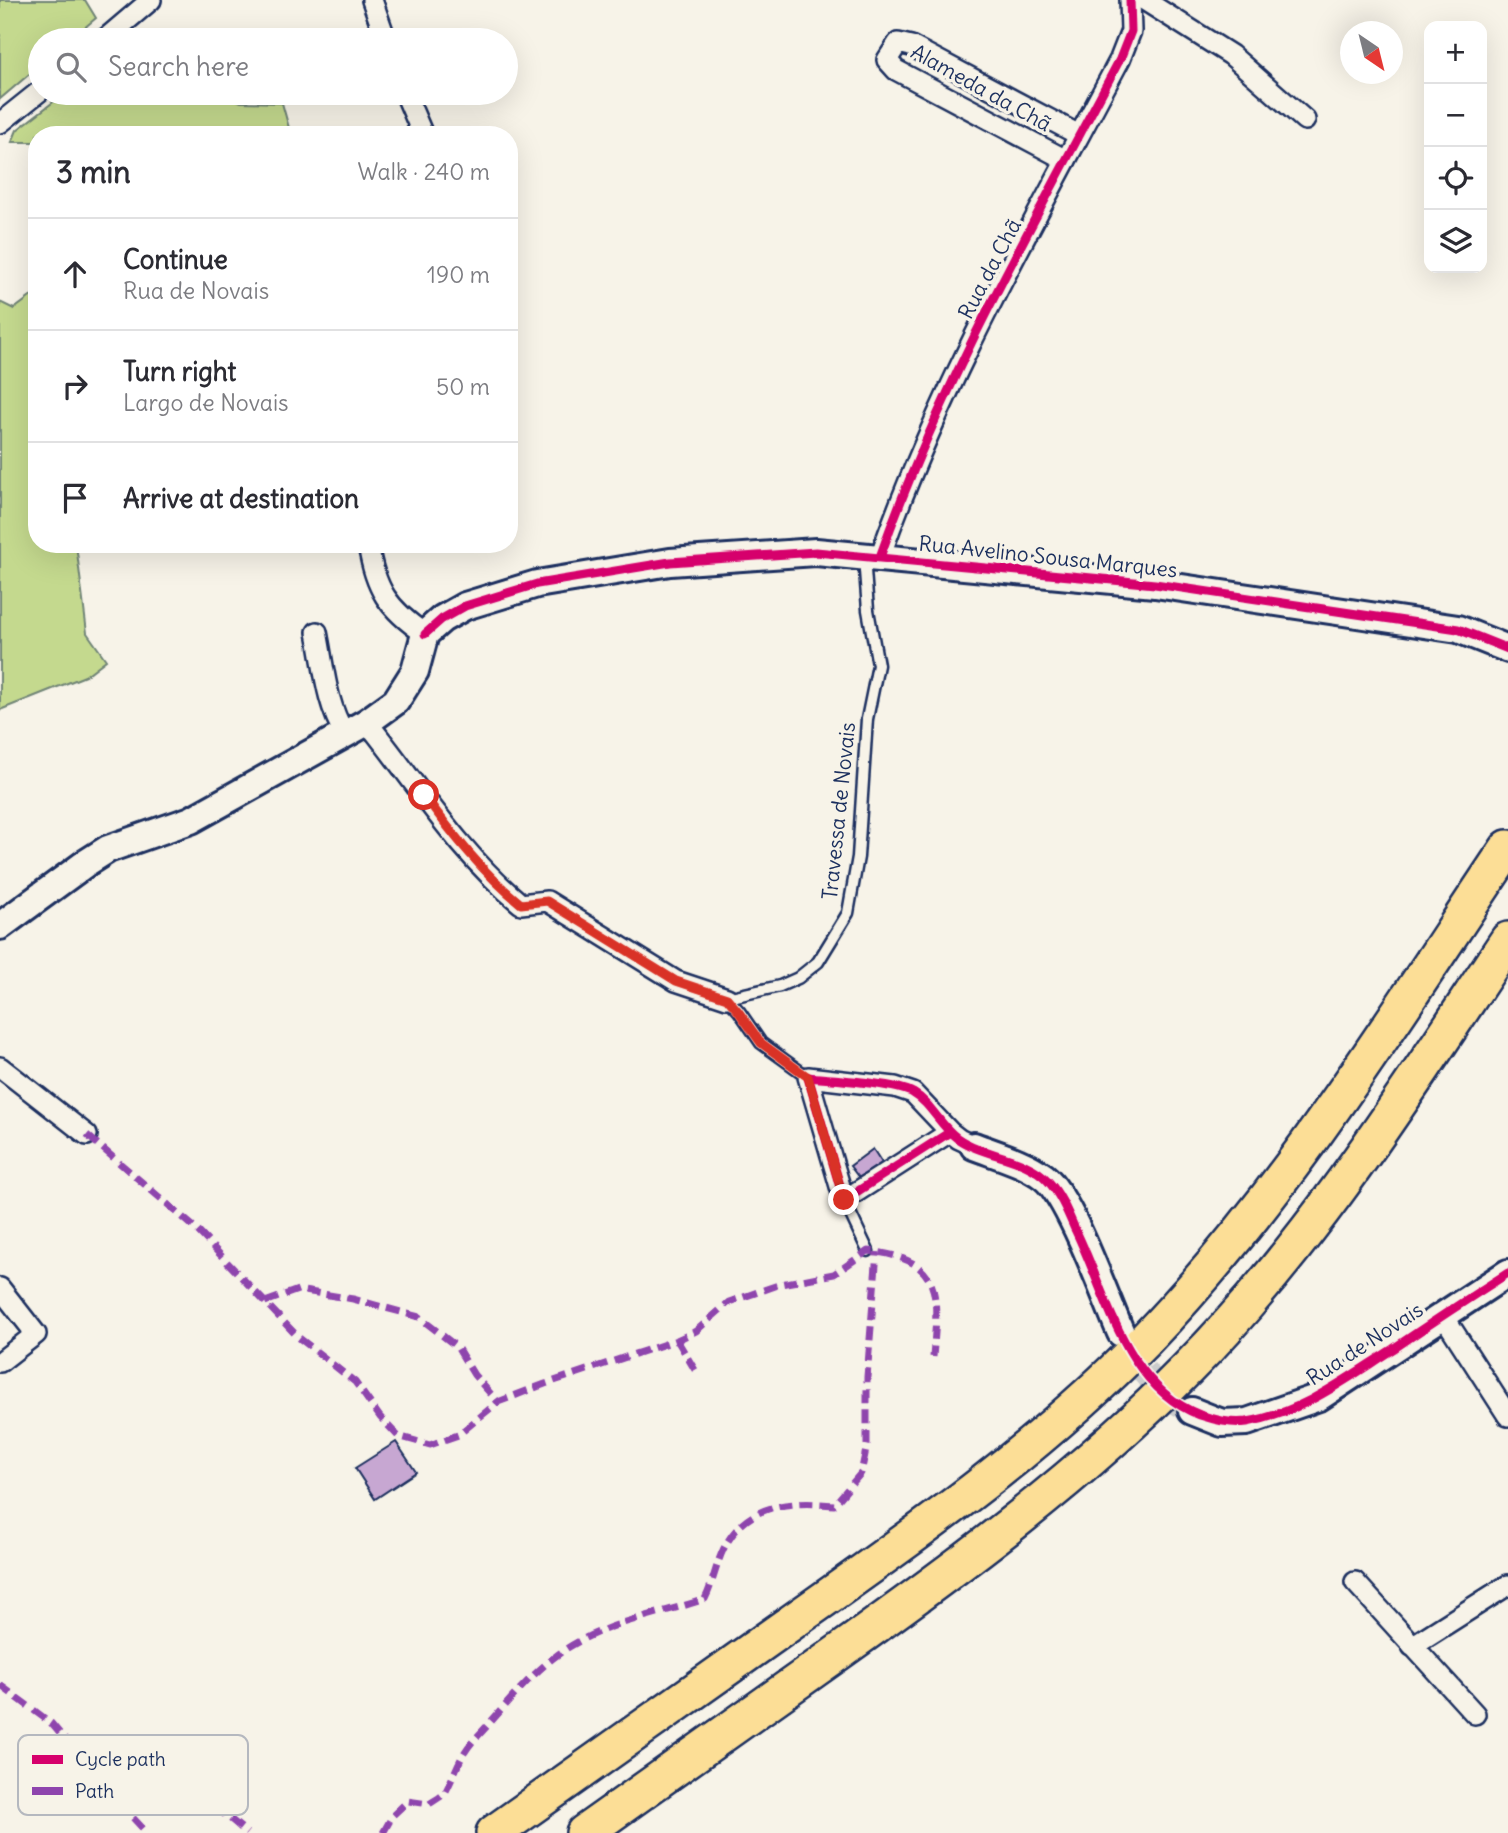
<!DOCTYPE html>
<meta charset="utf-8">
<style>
body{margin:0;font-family:Delius,sans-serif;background:#f2f2f3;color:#2b2b33}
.controls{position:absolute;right:21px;top:21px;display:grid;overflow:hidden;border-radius:14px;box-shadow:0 7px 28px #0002}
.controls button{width:63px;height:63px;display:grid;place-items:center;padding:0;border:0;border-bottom:2px solid #e1e1e2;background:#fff;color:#2b2b33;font:35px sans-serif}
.compass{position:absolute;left:1340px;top:21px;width:63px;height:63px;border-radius:50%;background:#fff;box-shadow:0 7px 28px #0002;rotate:145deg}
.stop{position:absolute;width:21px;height:21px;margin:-16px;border:5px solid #d93025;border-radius:50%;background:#fff}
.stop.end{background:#d93025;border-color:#fff;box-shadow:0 2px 7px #0008}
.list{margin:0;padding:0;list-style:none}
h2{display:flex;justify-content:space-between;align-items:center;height:91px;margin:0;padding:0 28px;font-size:30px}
h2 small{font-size:23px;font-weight:400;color:#7c7c81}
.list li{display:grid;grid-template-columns:46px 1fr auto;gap:21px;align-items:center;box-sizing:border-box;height:112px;padding:0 28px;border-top:2px solid #e1e1e2}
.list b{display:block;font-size:26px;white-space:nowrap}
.list p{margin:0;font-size:23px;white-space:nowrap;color:#7c7c81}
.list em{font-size:23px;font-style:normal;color:#7c7c81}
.icon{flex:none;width:38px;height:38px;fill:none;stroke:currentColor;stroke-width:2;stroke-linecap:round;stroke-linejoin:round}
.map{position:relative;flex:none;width:1508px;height:1833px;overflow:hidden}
.search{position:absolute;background:#fff;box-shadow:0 7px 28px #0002;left:28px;top:28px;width:490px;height:77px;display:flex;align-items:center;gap:18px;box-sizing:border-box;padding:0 24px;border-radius:38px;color:#7c7c81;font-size:26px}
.panel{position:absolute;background:#fff;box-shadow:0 7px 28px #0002;left:28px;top:126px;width:490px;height:427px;border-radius:28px}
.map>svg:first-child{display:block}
.green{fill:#c4d98e;stroke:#708476;stroke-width:2}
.building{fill:#c7a7d2;stroke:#1b2f5e;stroke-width:2}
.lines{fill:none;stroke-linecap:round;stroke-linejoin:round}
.secondary-tunnel{stroke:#cbcccc;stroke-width:26;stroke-dasharray:26 13;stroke-linecap:butt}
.lane-casing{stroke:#1b2f5e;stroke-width:15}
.street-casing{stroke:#1b2f5e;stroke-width:24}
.secondary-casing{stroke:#1b2f5e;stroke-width:32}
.highway-casing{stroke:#1b2f5e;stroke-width:40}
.lane{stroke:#f7f3e8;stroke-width:10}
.street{stroke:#f7f3e8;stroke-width:19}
.secondary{stroke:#f7f3e8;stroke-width:26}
.highway{stroke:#fcde96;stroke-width:35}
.quiet{stroke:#8e44ad;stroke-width:7;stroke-dasharray:14 7;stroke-linecap:butt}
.cycleway-casing{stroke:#f7f3e8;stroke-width:13}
.cycleway{stroke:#d6006c;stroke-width:9}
.route{stroke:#d93025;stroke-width:9}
.labels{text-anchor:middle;stroke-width:7;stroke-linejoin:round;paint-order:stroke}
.street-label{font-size:21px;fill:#1b2f5e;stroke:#f7f3e8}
.key{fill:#f7f3e8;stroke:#b5b8bf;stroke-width:2}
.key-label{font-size:19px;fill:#1b2f5e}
</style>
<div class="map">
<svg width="1508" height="1833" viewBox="0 0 1508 1833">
<rect width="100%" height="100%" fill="#f7f3e8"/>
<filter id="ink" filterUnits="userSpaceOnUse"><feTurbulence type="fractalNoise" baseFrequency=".0143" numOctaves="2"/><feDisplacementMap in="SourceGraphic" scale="14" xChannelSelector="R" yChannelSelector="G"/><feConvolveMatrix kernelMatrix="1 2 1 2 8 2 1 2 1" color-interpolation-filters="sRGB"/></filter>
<g filter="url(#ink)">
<g class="green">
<path d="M0 0H85L96 18 70 40H40V65L0 99Z"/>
<path d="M65 93H222L241 102 282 103 291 135H37V142H12L17 130Z"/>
<path d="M37 292V544H76L87 633 106 660 85 676 0 710V302L14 309Z"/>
</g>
<g class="building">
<path d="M873 1149 882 1163 860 1179 850 1166Z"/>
<path d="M396 1442 416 1472 375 1499 355 1468Z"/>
</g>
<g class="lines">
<path class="secondary-tunnel" d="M1123 1338C1142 1373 1157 1391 1192 1411"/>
<defs>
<g id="lane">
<path d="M808 1077 761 1043 739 1011 727 998 780 986 798 978 818 962 848 913 858 857 867 719 878 665 868 610 864 557"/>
<path d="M844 1200 868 1251"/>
</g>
<g id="street">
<path d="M372 0 386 40"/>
<path d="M1144 0 1231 55 1305 120"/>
<path d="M104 40 151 0"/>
<path d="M405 93 423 135"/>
<path d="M0 123 40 91"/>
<path d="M1066 160 896 70 887 60 898 43 911 46 1079 135"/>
<path d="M368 544C375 589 388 609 425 634"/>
<path d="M880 557C941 383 1034 222 1120 59L1131 31 1130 0"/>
<path d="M317 632C324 666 326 704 345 734"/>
<path d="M367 722C417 784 459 853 521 904L547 901 676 981 727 998"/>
<path d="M0 1067 87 1135"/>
<path d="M950 1132 844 1200 808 1077 895 1087 913 1093 950 1132 959 1139 974 1146"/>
<path d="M0 1288 36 1334 0 1362"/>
<path d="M1443 1315 1508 1416"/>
<path d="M1355 1582 1475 1714"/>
<path d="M1412 1646 1508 1585"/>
</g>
<g id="secondary">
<path d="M0 926 86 863 108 849 191 820 367 722 396 701 415 671 425 634 442 619 465 606 537 584 670 562 816 552 1155 584 1458 629 1508 649"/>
<path d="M974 1146C997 1155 1024 1162 1044 1177 1070 1197 1106 1299 1121 1333"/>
<path d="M1192 1411 1222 1423 1247 1422 1319 1397 1508 1273"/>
</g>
<g id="highway">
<path d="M494 1833C596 1761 697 1689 799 1617 920 1532 1042 1446 1146 1339 1288 1192 1395 1016 1508 848"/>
<path d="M584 1833C669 1773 754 1712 839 1652 962 1564 1082 1476 1188 1368 1314 1241 1409 1088 1508 940"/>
</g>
</defs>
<use href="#lane" class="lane-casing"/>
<use href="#street" class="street-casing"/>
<use href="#secondary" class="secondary-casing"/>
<use href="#highway" class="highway-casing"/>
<use href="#lane" class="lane"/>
<use href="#street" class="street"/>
<use href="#secondary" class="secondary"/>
<use href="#highway" class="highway"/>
<g class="quiet">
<path d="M87 1135 194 1227 298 1337 355 1382 380 1417 398 1436 430 1445 458 1435 498 1402 545 1384 677 1340 696 1331 729 1302 781 1284 834 1274 868 1251C945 1259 938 1296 933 1357"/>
<path d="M265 1302 298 1290 353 1299 419 1317 457 1347 474 1375 498 1402"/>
<path d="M677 1340 698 1375"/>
<path d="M0 1685 51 1723 112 1795 147 1833"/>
<path d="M114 1797C137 1792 162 1786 185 1790 200 1792 234 1822 247 1833"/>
<path d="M383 1833 393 1815 408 1801 429 1804C435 1800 443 1796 446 1791 455 1774 460 1755 474 1740 501 1712 525 1679 556 1656 599 1623 655 1616 705 1599 713 1583 716 1564 724 1548 747 1503 790 1501 834 1505L861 1473 867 1445V1377L877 1252"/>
</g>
<defs>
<g id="cycleway">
<path d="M880 557C941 383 1034 222 1120 59L1131 31 1130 0"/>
<path d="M425 634 442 619 465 606 537 584 670 562 816 552 1155 584 1458 629 1508 649"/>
<path d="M950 1132 844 1200 808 1077C830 1079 897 1083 913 1093 931 1103 940 1126 957 1138 984 1157 1025 1156 1048 1181 1060 1194 1067 1211 1074 1227 1107 1293 1124 1386 1200 1415 1216 1420 1230 1424 1247 1422 1302 1413 1347 1378 1393 1349 1431 1323 1469 1298 1508 1273"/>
</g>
</defs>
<use href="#cycleway" class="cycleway-casing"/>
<use href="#cycleway" class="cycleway"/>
</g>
</g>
<g class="lines" filter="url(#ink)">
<path class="route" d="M424 795C453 835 483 873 521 904L547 901 676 981 727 998 738 1011 761 1043 808 1077 844 1200"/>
</g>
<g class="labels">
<g class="street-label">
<text transform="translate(981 88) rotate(29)" y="7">Alameda da Chã</text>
<text transform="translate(990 269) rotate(-62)" y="7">Rua da Chã</text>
<text transform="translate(1048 557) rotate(6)" y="7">Rua Avelino Sousa Marques</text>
<text transform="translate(839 811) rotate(-84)" y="7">Travessa de Novais</text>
<text transform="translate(1365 1344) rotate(-33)" y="7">Rua de Novais</text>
</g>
</g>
<rect x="18" y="1735" width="230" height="80" rx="10" class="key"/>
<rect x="32" y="1755" width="31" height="9" fill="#d6006c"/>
<rect x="32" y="1787" width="31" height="8" fill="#8e44ad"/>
<g class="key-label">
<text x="75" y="1766">Cycle path</text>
<text x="75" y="1798">Path</text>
</g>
</svg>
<div class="controls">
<button>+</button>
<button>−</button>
<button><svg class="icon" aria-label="locate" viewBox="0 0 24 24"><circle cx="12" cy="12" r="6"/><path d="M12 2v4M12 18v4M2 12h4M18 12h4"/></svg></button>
<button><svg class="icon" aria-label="layers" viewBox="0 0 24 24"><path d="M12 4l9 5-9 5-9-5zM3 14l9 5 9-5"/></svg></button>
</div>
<svg class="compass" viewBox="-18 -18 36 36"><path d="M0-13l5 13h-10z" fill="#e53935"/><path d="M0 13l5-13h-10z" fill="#7c7c81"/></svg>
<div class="stop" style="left:424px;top:795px"></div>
<div class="stop end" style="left:844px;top:1200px"></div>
<div class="search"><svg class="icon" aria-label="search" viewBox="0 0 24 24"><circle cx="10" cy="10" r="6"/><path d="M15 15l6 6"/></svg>Search here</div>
<section class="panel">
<h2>3 min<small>Walk · 240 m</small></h2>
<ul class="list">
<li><svg class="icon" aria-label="ahead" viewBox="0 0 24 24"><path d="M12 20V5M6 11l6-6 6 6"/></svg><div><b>Continue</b><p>Rua de Novais</p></div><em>190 m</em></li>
<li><svg class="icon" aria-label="right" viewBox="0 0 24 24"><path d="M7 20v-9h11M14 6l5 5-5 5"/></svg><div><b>Turn right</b><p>Largo de Novais</p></div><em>50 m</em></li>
<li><svg class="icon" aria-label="arrive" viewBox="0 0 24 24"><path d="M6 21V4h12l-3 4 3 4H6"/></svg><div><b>Arrive at destination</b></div></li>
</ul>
</section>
</div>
